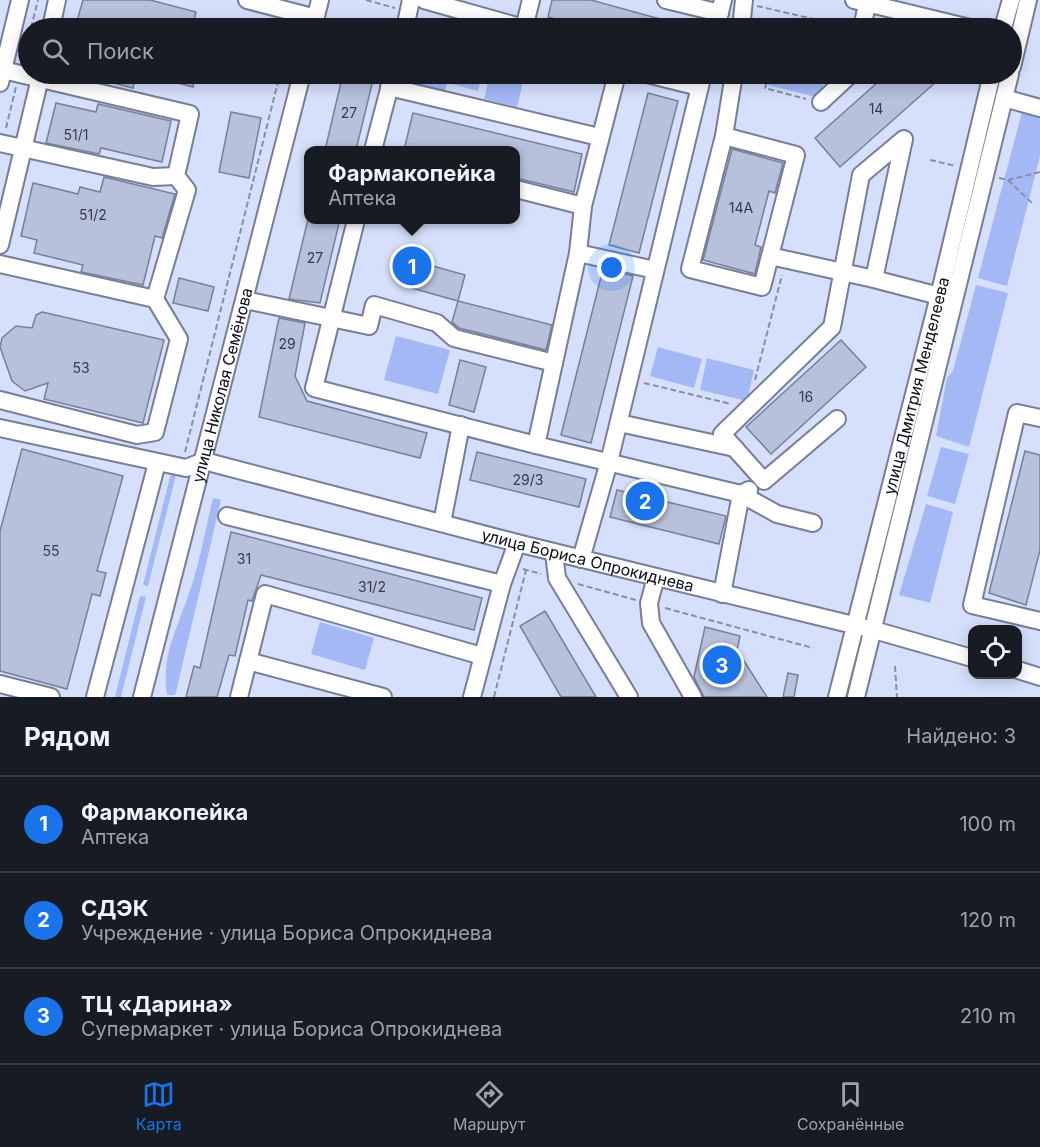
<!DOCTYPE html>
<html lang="ru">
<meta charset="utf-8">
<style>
body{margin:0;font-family:Inter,sans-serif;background:#20242c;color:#f1f3f6}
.controls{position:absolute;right:18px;bottom:18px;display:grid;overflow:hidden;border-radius:12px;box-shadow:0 3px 15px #0003}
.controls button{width:54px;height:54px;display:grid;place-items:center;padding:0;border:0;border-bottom:2px solid #363941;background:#171b24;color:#f1f3f6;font:30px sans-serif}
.you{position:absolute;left:612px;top:268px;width:21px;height:21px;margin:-15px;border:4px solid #fff;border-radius:50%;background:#1a73e8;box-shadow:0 0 0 9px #1a73e833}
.badge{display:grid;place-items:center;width:39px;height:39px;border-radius:50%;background:#1a73e8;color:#fff;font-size:20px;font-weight:700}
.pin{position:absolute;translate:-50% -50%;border:3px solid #fff;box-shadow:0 2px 6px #0006}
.popup{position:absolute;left:304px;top:146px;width:216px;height:78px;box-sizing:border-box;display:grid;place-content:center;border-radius:12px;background:#171b24;filter:drop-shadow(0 2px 4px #0005);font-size:20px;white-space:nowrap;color:#9ea1a6}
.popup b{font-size:22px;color:#f1f3f6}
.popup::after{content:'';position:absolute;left:50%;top:100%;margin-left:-12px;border:12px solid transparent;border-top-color:#171b24}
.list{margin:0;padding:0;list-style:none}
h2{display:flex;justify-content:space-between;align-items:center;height:78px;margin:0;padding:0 24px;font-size:26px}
h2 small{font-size:20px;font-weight:400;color:#9ea1a6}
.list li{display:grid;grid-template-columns:39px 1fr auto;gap:18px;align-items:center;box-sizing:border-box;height:96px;padding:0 24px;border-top:2px solid #363941}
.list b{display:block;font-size:22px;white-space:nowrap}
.list p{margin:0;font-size:20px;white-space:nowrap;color:#9ea1a6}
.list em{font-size:20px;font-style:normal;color:#9ea1a6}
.icon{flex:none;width:33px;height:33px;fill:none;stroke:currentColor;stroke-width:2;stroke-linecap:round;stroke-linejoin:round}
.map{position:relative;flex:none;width:1040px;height:697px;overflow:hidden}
.search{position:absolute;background:#171b24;box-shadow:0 3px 15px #0003;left:18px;right:18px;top:18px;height:66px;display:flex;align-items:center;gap:15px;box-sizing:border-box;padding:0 21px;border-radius:33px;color:#9ea1a6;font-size:22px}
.sheet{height:366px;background:#171b24}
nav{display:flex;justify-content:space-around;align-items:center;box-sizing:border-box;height:84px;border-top:2px solid #363941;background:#171b24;font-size:16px;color:#9ea1a6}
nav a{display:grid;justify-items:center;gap:3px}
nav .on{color:#1a73e8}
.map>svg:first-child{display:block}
.green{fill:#a4b8f5}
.building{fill:#b7c1dc;stroke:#778099;stroke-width:1.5}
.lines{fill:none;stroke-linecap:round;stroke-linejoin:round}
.minor-casing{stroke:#767e98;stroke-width:20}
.path{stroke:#878ea3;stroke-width:2;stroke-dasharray:6 3;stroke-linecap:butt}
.minor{stroke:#fff;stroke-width:16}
.labels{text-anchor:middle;stroke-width:6;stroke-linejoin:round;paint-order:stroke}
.number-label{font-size:14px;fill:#363b48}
.street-label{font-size:16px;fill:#0b0e17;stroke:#d6e0fc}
</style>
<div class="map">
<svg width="1040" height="697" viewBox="0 0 1040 697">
<rect width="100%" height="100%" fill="#d6e0fc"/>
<g class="green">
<path d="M414 74H449L444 96 410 88Z"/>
<path d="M455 74H482L478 91 452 84Z"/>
<path d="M490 74H525L517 107 484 99Z"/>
<path d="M771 74H826L820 98 768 85Z"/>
<path d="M1023 108 1040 112V156L1007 286 978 278Z"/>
<path d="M976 285 1008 293 969 447 936 436 947 378 953 371Z"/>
<path d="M396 336 450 350 438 394 384 380Z"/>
<path d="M658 347 702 359 694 388 650 376Z"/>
<path d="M707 358 754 370 747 401 700 390Z"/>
<path d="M941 447 969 454 955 504 927 496Z"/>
<path d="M171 473 176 475 148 586 143 585Z"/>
<path d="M213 498 221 500 176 692 175 695H167C160 653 181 622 192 584 201 556 206 527 213 498Z"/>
<path d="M926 504 953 512 930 603 899 595Z"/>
<path d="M140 596 146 597 121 697H115Z"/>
<path d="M320 622 374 638 365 670 311 654Z"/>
</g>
<g class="building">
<path d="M83 0H150L196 12 192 28H75Z"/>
<path d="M552 0H591L682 25V28H590L548 17Z"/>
<path d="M90 74H136L133 88 89 77Z"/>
<path d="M156 74H196L193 87 155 77Z"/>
<path d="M343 74 374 76 356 150H325Z"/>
<path d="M887 74H930L937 81 840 167 815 138Z"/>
<path d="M648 93 678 101 639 253 609 245Z"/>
<path d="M56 103 96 112 98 104 171 121 162 162 101 148 99 154 46 143Z"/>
<path d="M231 112 261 118 249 178 219 172Z"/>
<path d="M413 113 582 154 574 192 516 178V150H404Z"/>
<path d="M732 149 783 163 775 193 769 191 755 245 761 247 755 274 703 260Z"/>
<path d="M104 177 175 194 162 238 155 236 143 285 81 272 83 265 34 253 37 240 21 236 33 183 78 194 80 187 100 192Z"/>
<path d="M308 219H340L320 303 289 299Z"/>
<path d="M408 259 465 275 458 301 401 285Z"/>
<path d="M603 269 633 276 591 443 561 435Z"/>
<path d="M179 278 214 287 208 311 173 303Z"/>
<path d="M458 301 552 325 546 350 459 328 452 322Z"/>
<path d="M42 312 164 340 143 423 44 399 48 383 25 391 12 381 0 347 2 338 16 326 32 328 36 315Z"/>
<path d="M279 318 305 323 295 376 307 401 427 433 420 458 259 417Z"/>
<path d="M841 340 866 367 771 454 746 427Z"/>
<path d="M460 360 486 367 474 412 449 405Z"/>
<path d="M22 449 123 476 97 571 106 573 100 596 92 594 67 689 0 671V531Z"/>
<path d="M1025 451 1040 455V550L1026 605 989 593Z"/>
<path d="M477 452 586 479 579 507 470 480Z"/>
<path d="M617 490 726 516 719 544 610 517Z"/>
<path d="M231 532 482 598 474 630 261 575 252 601 248 600 235 656 229 655 217 697H186L194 666 200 668Z"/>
<path d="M545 611 596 697H561L520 626Z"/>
<path d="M705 627 740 636 737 650 767 697H704L694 677Z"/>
<path d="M788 673 798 675 794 697H783Z"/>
</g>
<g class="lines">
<defs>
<g id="minor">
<path d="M247 0 316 18"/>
<path d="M424 0 524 28 531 0"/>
<path d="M666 0 720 13"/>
<path d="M854 0 970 28"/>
<path d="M51 28 57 0"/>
<path d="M313 28 320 0"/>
<path d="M405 28 411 0"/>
<path d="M716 28 723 0"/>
<path d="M741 28 744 0"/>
<path d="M862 28 868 0"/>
<path d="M1003 28 1011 0"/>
<path d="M1012 67 1028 0"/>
<path d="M617 74 583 206 578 253 536 445 741 494 777 514 813 523"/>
<path d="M647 74 699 87"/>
<path d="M0 83 20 0"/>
<path d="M389 87 599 137"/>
<path d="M1004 98 1040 108"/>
<path d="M821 102 851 74"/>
<path d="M724 136 734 74"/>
<path d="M0 143 153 177 176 176"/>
<path d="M373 150 393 74"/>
<path d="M516 189 583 206"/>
<path d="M356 220 314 388 536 445"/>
<path d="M0 245 41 74"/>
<path d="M578 253 655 270"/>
<path d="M770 256 796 155 724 136 690 269 762 287 770 256 874 279 904 139 861 175 832 327 722 434 764 481 837 419"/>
<path d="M0 264 155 299"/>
<path d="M874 279 939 296"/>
<path d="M245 300 369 326 374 305 437 323 454 338 554 363"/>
<path d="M0 400 137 435 155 432 179 339 155 299 187 190 176 176 190 114 3 70"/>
<path d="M1040 418 1017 413 972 605 1040 621"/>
<path d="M619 423 735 448"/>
<path id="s1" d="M0 428 186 468 204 461 517 543 874 630 972 658"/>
<path d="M227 516 502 584"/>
<path d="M442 523 461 425"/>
<path d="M554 553 557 578 629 697"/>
<path d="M581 559 609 462 703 74"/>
<path d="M656 577 649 603 651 623 693 697"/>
<path d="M722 594 741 494 749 490"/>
<path d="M248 661 383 697"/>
<path d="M1018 670 1040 677"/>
<path d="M0 684 51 697"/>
<path d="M95 697 157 463"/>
<path id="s2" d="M142 697 302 74"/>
<path d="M239 697 265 594 482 656"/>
<path d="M472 697 502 584 517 543"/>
<path id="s3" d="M837 697 939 296 992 74"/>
<path d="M856 697 1010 74"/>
</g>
</defs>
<use href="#minor" class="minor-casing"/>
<g class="path">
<path d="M366 0 395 8"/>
<path d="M757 6 848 27"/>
<path d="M31 28 38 0"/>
<path d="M780 28 781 25 794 28"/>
<path d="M23 61 28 38"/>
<path d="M769 74 765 88 806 99"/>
<path d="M6 128 16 87"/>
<path d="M930 160 956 166"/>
<path d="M999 178 1008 180 1040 172"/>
<path d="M1008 180 1034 205"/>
<path d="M755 380 782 275"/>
<path d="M644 383 731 404"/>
<path d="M185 452 280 74"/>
<path d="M523 569 541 574"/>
<path d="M578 584 636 600"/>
<path d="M665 608 813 648"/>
<path d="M895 666 897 697"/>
<path d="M494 697 526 570"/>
</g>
<use href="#minor" class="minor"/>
</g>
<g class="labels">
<g class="number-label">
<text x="876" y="114">14</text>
<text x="349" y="118">27</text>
<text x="76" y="140">51/1</text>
<text x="741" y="213">14А</text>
<text x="93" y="220">51/2</text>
<text x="315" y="263">27</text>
<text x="287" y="349">29</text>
<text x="81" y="373">53</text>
<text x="806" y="402">16</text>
<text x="528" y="485">29/3</text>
<text x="51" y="556">55</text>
<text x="244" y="564">31</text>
<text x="372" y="592">31/2</text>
</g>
<g class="street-label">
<text dy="6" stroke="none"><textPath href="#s2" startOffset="322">улица Николая Семёнова</textPath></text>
<text dy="6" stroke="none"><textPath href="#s3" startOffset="321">улица Дмитрия Менделеева</textPath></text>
<text dy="6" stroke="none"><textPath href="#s1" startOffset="606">улица Бориса Опрокиднева</textPath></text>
</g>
</g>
</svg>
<div class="controls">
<button><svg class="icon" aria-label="locate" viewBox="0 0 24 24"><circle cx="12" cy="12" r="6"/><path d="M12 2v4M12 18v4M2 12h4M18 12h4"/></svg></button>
</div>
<div class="you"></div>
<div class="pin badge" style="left:412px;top:266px">1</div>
<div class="popup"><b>Фармакопейка</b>Аптека</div>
<div class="pin badge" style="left:645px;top:501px">2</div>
<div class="pin badge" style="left:722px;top:665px">3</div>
<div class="search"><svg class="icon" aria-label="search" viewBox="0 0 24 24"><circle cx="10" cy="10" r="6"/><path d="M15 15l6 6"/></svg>Поиск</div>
</div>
<section class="sheet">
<h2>Рядом<small>Найдено: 3</small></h2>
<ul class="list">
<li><span class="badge">1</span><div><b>Фармакопейка</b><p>Аптека</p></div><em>100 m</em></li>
<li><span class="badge">2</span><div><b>СДЭК</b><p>Учреждение · улица Бориса Опрокиднева</p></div><em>120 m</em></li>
<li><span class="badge">3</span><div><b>ТЦ «Дарина»</b><p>Супермаркет · улица Бориса Опрокиднева</p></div><em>210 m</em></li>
</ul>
</section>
<nav>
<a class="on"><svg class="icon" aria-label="map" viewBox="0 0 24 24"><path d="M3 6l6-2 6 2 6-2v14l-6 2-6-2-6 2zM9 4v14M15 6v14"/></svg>Карта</a>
<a><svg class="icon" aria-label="directions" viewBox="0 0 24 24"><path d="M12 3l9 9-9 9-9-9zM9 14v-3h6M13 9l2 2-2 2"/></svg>Маршрут</a>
<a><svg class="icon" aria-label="saved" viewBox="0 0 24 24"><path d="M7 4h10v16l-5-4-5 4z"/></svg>Сохранённые</a>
</nav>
